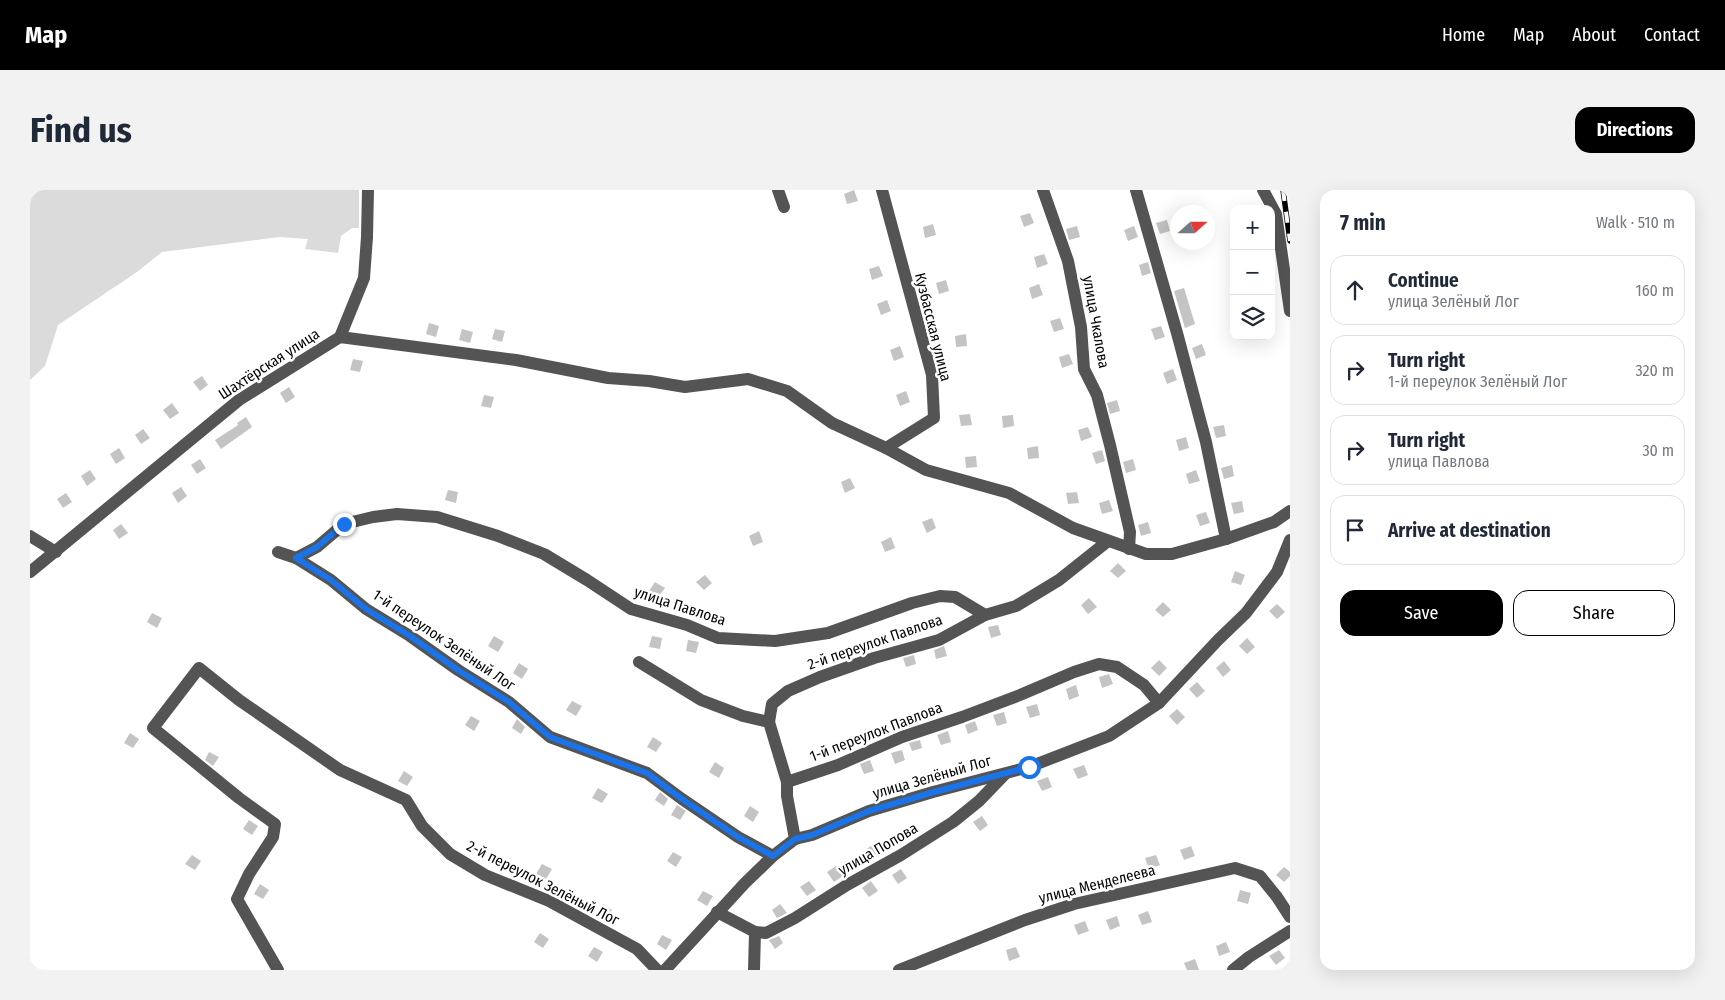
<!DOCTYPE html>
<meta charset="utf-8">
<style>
body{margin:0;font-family:"Fira Sans Condensed",sans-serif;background:#f2f2f3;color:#1f2937}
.controls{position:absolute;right:15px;top:15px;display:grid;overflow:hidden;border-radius:10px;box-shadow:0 5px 20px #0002}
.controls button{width:45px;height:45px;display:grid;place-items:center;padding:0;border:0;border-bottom:1px solid #e0e1e3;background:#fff;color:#1f2937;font:25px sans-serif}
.compass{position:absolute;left:1140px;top:15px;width:45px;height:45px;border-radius:50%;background:#fff;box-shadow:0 5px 20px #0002;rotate:69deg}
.stop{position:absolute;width:15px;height:15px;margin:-11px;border:4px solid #1a73e8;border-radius:50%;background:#fff}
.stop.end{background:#1a73e8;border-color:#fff;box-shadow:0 1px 5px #0008}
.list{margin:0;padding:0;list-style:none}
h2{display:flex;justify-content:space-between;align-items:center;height:65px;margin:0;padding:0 20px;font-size:21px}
h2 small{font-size:16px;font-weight:400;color:#747a83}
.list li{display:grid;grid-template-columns:32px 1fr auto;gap:15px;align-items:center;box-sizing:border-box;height:70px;margin:0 10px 10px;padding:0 10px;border:1px solid #e0e1e3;border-radius:15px}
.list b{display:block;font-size:19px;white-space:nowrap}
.list p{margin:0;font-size:16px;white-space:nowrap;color:#747a83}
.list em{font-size:16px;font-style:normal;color:#747a83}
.actions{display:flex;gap:10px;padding:15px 20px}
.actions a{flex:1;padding:11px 0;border:1px solid #000;border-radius:15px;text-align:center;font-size:18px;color:#000}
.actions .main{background:#000;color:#fff}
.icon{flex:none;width:28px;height:28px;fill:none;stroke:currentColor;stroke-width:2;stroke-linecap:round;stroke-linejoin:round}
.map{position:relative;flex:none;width:1260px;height:780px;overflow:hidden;border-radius:15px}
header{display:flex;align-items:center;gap:30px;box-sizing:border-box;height:70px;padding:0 25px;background:#000;color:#fff}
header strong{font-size:24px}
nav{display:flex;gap:28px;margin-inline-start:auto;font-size:18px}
.intro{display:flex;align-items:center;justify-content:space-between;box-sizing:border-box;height:120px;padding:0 30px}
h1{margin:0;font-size:35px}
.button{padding:12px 22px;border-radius:15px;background:#000;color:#fff;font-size:18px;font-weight:700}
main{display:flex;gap:30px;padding:0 30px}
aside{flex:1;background:#fff;border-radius:15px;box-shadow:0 5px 20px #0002}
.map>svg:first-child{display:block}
.green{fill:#dbdbdb}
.building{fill:#c4c4c4}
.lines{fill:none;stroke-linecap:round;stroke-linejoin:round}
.minor{stroke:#545454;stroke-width:12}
.rail-casing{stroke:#000;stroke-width:5.5}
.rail{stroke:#fff;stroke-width:4;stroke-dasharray:11;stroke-linecap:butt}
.route{stroke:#1a73e8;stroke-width:6}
.labels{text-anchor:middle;stroke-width:5;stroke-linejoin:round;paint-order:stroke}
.street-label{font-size:15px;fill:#000;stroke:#fff}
</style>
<header>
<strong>Map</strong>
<nav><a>Home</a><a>Map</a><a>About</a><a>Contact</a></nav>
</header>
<div class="intro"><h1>Find us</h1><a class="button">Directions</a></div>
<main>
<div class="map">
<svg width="1260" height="780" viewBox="0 0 1260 780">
<rect width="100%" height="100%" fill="#fff"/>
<path class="green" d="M0 0H329V38H322L311 46 308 63 275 59 278 49 249 47 132 62 107 82 28 135 15 176 0 190Z"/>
<g class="building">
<path d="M824 0 828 11 817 14 814 4Z"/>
<path d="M1000 23 1004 33 994 37 990 26Z"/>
<path d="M1137 30 1140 41 1130 44 1126 33Z"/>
<path d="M903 34 906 45 895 48 893 37Z"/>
<path d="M1047 36 1050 47 1039 50 1036 39Z"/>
<path d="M1104 36 1108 47 1098 51 1094 40Z"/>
<path d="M1014 64 1018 74 1007 78 1004 67Z"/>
<path d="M1118 72 1121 83 1112 86 1109 75Z"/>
<path d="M849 76 853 86 842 90 839 79Z"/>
<path d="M916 90 919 101 909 104 906 93Z"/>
<path d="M1009 94 1013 105 1002 109 999 98Z"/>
<path d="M1154 98 1165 134 1155 138 1144 101Z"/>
<path d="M857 110 861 121 851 125 847 114Z"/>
<path d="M1067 111 1069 122 1059 125 1056 114Z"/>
<path d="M1030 128 1034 139 1024 142 1020 131Z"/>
<path d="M399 133 409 136 406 147 396 144Z"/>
<path d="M1131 136 1135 147 1125 150 1121 139Z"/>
<path d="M432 139 443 142 440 153 429 150Z"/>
<path d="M465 139 475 141 472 152 462 149Z"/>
<path d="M936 144 937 156 926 157 925 146Z"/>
<path d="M1172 154 1176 165 1166 169 1162 158Z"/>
<path d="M870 156 874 167 864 171 860 160Z"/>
<path d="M1039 164 1043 174 1032 178 1029 167Z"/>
<path d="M323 169 333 171 330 182 320 180Z"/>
<path d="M1143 179 1147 190 1137 194 1133 183Z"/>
<path d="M172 186 178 195 170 201 163 192Z"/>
<path d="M259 197 265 207 256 213 250 203Z"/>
<path d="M876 201 880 212 870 216 866 205Z"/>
<path d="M454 205 464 207 461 218 451 216Z"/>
<path d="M1087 210 1090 221 1080 224 1077 213Z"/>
<path d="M142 213 149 223 140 229 133 220Z"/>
<path d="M940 224 942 235 931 236 929 225Z"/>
<path d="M983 225 984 236 973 238 972 226Z"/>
<path d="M216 227 222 237 191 259 185 250 208 235 207 233Z"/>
<path d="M1194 235 1196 246 1186 248 1183 237Z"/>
<path d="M1058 237 1062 247 1051 251 1048 240Z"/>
<path d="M113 239 120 248 111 254 105 245Z"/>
<path d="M1156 247 1159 258 1149 261 1146 250Z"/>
<path d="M1008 256 1009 268 998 269 997 258Z"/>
<path d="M89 258 95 268 86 274 80 264Z"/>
<path d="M1072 260 1075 271 1066 274 1062 263Z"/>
<path d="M946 266 947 277 936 278 935 267Z"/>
<path d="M170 269 176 278 167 284 161 275Z"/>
<path d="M1103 269 1106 280 1096 283 1093 272Z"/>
<path d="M1202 275 1204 286 1194 289 1191 278Z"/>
<path d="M60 280 66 289 57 296 51 286Z"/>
<path d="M1166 280 1170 291 1159 294 1156 284Z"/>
<path d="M820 288 825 298 815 303 811 292Z"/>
<path d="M151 297 157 306 148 313 142 303Z"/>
<path d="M418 300 428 302 426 313 415 310Z"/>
<path d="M1047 302 1049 313 1038 314 1036 303Z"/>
<path d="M36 303 42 312 33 318 27 309Z"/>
<path d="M1079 310 1083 321 1072 324 1069 313Z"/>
<path d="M1212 311 1214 322 1204 324 1201 313Z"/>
<path d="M1176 322 1180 333 1170 336 1166 325Z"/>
<path d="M902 328 906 338 897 343 892 332Z"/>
<path d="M1118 332 1121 343 1111 346 1108 335Z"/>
<path d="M91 334 98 343 89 349 83 340Z"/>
<path d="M729 341 733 352 723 356 719 346Z"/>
<path d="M861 347 865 358 855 362 851 352Z"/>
<path d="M1088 373 1096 381 1088 388 1080 381Z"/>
<path d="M1205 381 1215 385 1211 395 1201 392Z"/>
<path d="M675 385 682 393 674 400 666 392Z"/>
<path d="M625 392 635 398 628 407 619 401Z"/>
<path d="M1059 408 1067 417 1058 424 1051 415Z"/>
<path d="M1133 412 1141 420 1133 427 1125 420Z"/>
<path d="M1247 414 1255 422 1247 429 1239 421Z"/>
<path d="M122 423 132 428 127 438 117 432Z"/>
<path d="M968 435 971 445 961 448 958 437Z"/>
<path d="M464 446 474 452 468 462 458 456Z"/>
<path d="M622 446 632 448 630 459 619 457Z"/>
<path d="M1217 448 1225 457 1217 464 1209 456Z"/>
<path d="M658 450 669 452 666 463 656 461Z"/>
<path d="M914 456 917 466 906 469 904 460Z"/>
<path d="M884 465 886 474 876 477 873 468Z"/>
<path d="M1129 470 1137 478 1129 486 1121 478Z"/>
<path d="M1194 471 1201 480 1193 487 1186 478Z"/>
<path d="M489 473 498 479 492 489 483 483Z"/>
<path d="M1079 484 1083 494 1072 498 1069 487Z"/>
<path d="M1167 492 1175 501 1167 508 1159 499Z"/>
<path d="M1046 495 1049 506 1039 510 1036 499Z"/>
<path d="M542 511 552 516 546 526 536 520Z"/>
<path d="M1007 514 1010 525 1000 528 996 517Z"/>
<path d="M1147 519 1155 527 1147 535 1139 526Z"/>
<path d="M974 522 977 533 967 536 963 525Z"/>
<path d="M441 526 450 531 444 541 435 535Z"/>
<path d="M487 529 495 537 491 544 482 538Z"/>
<path d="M945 531 948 540 938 544 935 535Z"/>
<path d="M918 541 921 552 911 555 907 545Z"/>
<path d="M100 543 109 549 103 558 94 553Z"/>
<path d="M623 547 632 553 626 562 617 557Z"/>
<path d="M890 550 892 558 882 561 879 553Z"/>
<path d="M872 560 875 570 865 574 861 563Z"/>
<path d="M179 562 189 567 183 576 175 570Z"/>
<path d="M840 570 844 581 834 584 830 574Z"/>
<path d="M685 572 694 578 689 588 679 582Z"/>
<path d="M1054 575 1058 585 1048 589 1043 579Z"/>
<path d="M374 581 383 587 377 596 368 591Z"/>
<path d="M1018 587 1022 597 1012 601 1007 591Z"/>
<path d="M568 598 578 604 572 613 562 608Z"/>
<path d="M630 602 638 609 634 616 625 610Z"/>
<path d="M647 615 656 621 650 630 641 625Z"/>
<path d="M720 616 729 622 723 632 714 626Z"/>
<path d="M952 626 958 635 950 641 943 632Z"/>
<path d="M219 630 228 636 222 645 213 639Z"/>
<path d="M844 654 850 663 842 669 835 660Z"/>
<path d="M1161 656 1165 666 1154 670 1150 660Z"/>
<path d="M643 662 652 667 646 677 637 671Z"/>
<path d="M162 665 171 671 165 680 155 674Z"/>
<path d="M1126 665 1130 675 1119 679 1115 668Z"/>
<path d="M512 674 522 679 516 689 506 684Z"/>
<path d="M806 676 813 686 804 692 797 682Z"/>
<path d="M1254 677 1260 682V686L1254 692 1246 685Z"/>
<path d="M871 679 877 688 868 694 862 685Z"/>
<path d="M779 691 786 700 777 706 770 697Z"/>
<path d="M841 691 848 701 839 707 832 698Z"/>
<path d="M230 694 239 700 233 709 224 704Z"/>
<path d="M1210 700 1221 703 1218 714 1207 711Z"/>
<path d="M673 701 683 706 677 716 667 710Z"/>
<path d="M573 714 582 720 576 729 567 724Z"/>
<path d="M750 714 757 723 747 728 742 720Z"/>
<path d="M1118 721 1122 732 1112 735 1108 725Z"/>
<path d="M1087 726 1090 736 1080 740 1076 730Z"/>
<path d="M1055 731 1059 741 1048 745 1044 735Z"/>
<path d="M510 743 519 749 513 758 504 752Z"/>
<path d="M632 745 642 750 636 760 627 754Z"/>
<path d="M749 746 753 753 745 759 739 750Z"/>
<path d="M1196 752 1200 762 1189 766 1186 756Z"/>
<path d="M564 757 573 762 567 772 558 766Z"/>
<path d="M986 757 990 767 979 771 976 760Z"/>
<path d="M1249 760 1255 768 1246 775 1239 766Z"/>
<path d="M1165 769 1169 780H1157L1154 773Z"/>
</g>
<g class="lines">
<g class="minor">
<path d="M748 0 754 17"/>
<path d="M852 0 902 185 904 228 856 258"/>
<path d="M1013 0 1038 71 1051 137 1054 179 1067 205 1080 255 1100 342 1099 359"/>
<path d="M1106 0 1147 143 1176 252 1196 349"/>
<path d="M1233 0 1246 24 1260 121"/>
<path d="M310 147 334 88 337 47 338 0"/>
<path d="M0 346 26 362"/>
<path d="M248 362 266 368 301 390 336 419 380 446 428 480 479 512 520 547 617 583 652 609 708 647 743 666"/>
<path d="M266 368 287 357 314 334 343 327 367 324 407 327 468 346 514 364 557 390 601 419 657 435 688 448 745 451 798 443 882 413 910 406 925 407 955 425"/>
<path d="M0 382 209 210 310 147 486 170 578 188 619 191 655 197 718 189 757 201 802 233 856 258 896 280 979 303 1043 338 1116 364H1142L1196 349 1244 332 1260 321"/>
<path d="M609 472 671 510 713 526 739 532 757 592 808 575 872 547 932 527 990 505 1044 482 1069 474 1087 477 1114 495 1129 513"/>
<path d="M739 532 742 514 758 501 790 487 844 468 909 450 955 425 986 416 1029 390 1078 351"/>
<path d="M757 592V606L765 649"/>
<path d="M687 722 725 742 724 780"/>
<path d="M725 742 736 743 765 728 817 695 871 665 923 632 949 611 975 584"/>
<path d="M248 780 207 709 219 684 243 647 245 634 209 608 123 538 169 478 209 510 310 580 376 610 392 636 420 664 455 685 519 711 607 759 627 780"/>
<path d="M635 780 715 693 743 666 765 649 782 645 839 621 903 602 999 577 1079 546 1129 513 1188 450 1216 423 1247 382 1260 350"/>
<path d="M869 780 995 730 1044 714 1205 678 1230 686 1247 707 1260 727"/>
<path d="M1203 780 1219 767 1260 741"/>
</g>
<defs>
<path id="rail" d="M1253 0 1260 51"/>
</defs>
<use href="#rail" class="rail-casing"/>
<use href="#rail" class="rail"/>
</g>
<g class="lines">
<path class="route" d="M314 334 287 357 266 368 301 390 336 419 380 446 428 480 479 512 520 547 617 583 652 609 708 647 743 666 765 649 782 645 839 621 904 602 999 577"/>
</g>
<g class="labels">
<g class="street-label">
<text transform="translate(1066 132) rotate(80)" y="5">улица Чкалова</text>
<text transform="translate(903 137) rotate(76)" y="5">Кузбасская улица</text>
<text transform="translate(239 174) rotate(-33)" y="5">Шахтёрская улица</text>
<text transform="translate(650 416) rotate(18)" y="5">улица Павлова</text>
<text transform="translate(414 450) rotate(34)" y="5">1-й переулок Зелёный Лог</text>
<text transform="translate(845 452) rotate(-19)" y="5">2-й переулок Павлова</text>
<text transform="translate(846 542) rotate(-21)" y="5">1-й переулок Павлова</text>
<text transform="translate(902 587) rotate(-16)" y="5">улица Зелёный Лог</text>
<text transform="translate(848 659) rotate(-30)" y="5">улица Попова</text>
<text transform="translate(513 693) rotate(27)" y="5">2-й переулок Зелёный Лог</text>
<text transform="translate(1067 694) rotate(-14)" y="5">улица Менделеева</text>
</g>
</g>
</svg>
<div class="controls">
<button>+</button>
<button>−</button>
<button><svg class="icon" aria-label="layers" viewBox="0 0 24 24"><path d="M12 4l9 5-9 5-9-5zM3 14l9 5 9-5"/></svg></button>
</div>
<svg class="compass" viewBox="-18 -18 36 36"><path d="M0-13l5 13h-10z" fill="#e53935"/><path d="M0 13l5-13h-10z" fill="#747a83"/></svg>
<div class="stop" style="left:999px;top:577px"></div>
<div class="stop end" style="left:314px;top:334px"></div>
</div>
<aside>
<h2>7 min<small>Walk · 510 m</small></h2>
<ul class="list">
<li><svg class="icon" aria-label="ahead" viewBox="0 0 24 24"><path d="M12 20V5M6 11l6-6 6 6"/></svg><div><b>Continue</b><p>улица Зелёный Лог</p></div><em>160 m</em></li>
<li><svg class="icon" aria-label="right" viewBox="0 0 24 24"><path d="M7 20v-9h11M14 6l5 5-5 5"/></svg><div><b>Turn right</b><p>1-й переулок Зелёный Лог</p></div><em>320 m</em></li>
<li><svg class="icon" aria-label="right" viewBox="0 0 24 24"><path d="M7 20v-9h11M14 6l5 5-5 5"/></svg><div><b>Turn right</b><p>улица Павлова</p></div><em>30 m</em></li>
<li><svg class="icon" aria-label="arrive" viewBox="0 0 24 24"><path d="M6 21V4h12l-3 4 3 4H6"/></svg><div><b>Arrive at destination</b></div></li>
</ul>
<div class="actions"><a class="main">Save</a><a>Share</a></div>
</aside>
</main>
